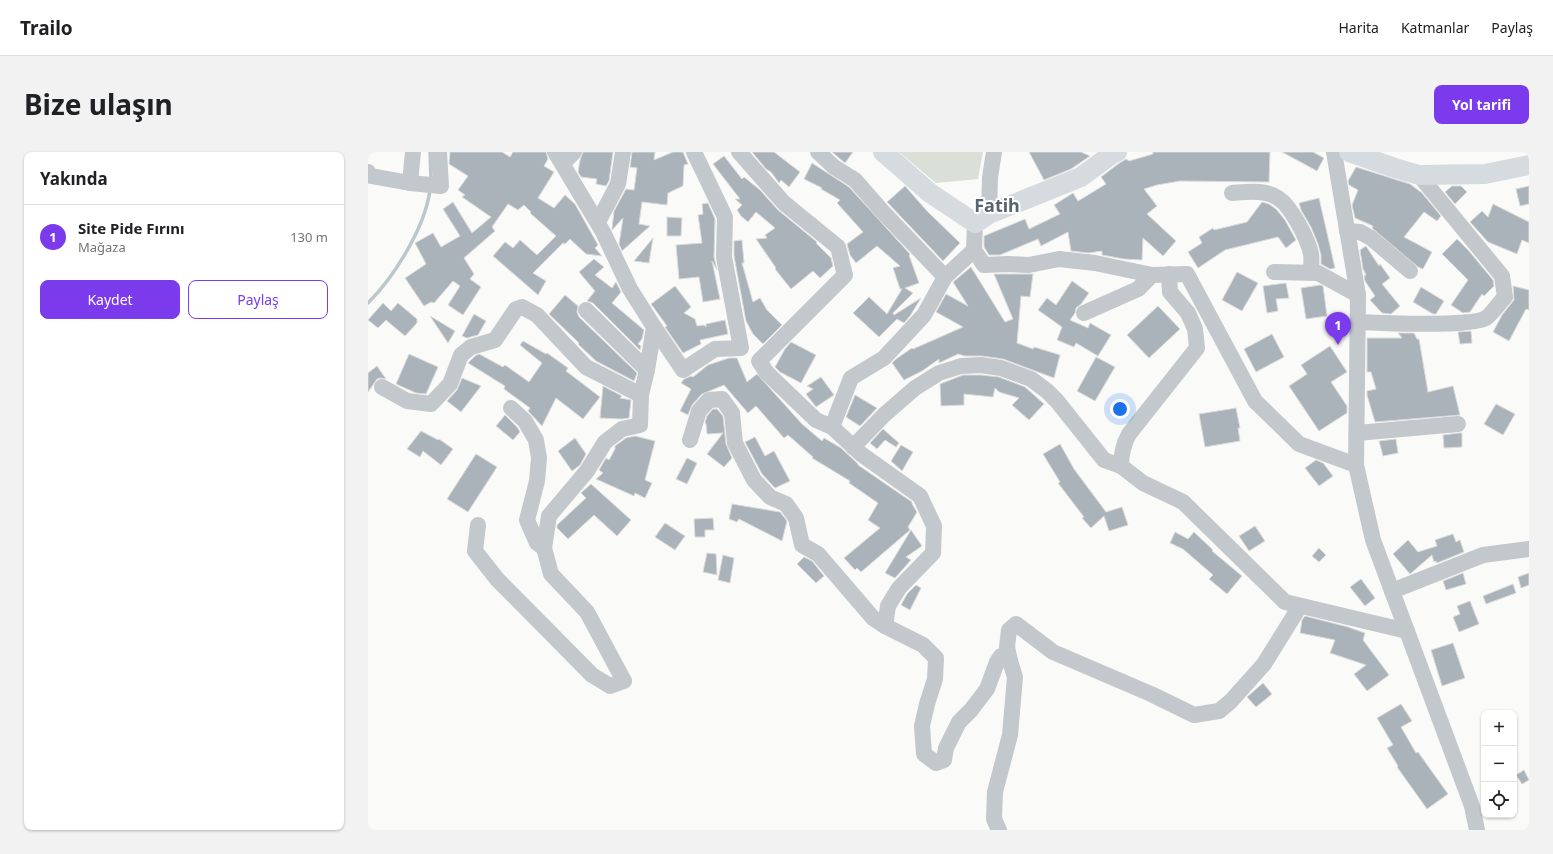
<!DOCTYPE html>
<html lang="tr">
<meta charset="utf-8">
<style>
body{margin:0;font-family:"Noto Sans",sans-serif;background:#f2f2f2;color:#202124}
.controls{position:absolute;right:12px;bottom:12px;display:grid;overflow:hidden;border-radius:8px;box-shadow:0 1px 3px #0004}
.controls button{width:36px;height:36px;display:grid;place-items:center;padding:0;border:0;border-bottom:1px solid #e0e0e0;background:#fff;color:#202124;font:20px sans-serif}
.you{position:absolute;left:752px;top:257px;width:14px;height:14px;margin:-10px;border:3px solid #fff;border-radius:50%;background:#1a73e8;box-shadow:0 0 0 6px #1a73e833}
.badge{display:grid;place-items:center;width:26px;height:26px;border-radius:50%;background:#7c3aed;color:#fff;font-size:13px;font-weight:700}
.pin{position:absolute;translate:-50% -33px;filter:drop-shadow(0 1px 2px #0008)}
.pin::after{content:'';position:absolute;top:21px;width:14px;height:12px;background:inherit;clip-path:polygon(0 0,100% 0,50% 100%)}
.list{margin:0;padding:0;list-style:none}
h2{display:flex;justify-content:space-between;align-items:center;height:52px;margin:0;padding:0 16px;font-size:17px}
h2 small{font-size:13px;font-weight:400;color:#757577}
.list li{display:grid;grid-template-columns:26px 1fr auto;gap:12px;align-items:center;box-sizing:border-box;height:64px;padding:0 16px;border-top:1px solid #e0e0e0}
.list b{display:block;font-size:15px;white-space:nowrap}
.list p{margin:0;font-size:13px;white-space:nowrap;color:#757577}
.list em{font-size:13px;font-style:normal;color:#757577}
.actions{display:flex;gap:8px;padding:12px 16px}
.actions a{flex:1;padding:9px 0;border:1px solid #7c3aed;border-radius:8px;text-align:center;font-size:14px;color:#7c3aed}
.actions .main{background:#7c3aed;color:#fff}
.icon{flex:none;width:22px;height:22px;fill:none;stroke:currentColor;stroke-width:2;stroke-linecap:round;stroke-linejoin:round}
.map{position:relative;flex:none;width:1161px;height:678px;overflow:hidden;border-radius:8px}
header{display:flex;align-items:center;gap:24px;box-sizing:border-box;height:56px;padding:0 20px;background:#fff;border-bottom:1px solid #e0e0e0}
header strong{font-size:19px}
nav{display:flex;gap:22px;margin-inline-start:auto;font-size:14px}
.intro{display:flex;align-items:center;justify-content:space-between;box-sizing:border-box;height:96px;padding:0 24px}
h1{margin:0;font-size:28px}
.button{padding:10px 18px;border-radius:8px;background:#7c3aed;color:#fff;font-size:14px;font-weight:700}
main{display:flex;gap:24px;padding:0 24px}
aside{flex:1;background:#fff;border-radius:8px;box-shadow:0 1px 3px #0004}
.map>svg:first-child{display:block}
.green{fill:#dadfd7}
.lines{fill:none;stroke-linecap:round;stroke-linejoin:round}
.stream{stroke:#bbc7cb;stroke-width:3.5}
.building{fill:#aab3b9;stroke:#dcdcda}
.minor{stroke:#c3c8cc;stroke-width:16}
.major{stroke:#d6dbdf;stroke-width:20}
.labels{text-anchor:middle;stroke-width:4;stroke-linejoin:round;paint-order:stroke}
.district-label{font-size:18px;font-weight:bold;fill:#57646e;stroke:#fff}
</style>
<header>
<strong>Trailo</strong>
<nav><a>Harita</a><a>Katmanlar</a><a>Paylaş</a></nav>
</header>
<div class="intro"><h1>Bize ulaşın</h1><a class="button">Yol tarifi</a></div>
<main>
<aside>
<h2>Yakında<small></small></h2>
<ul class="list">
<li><span class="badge">1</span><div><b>Site Pide Fırını</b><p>Mağaza</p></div><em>130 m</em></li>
</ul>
<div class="actions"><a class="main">Kaydet</a><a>Paylaş</a></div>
</aside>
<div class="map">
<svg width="1161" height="678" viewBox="0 0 1161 678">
<rect width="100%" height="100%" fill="#fafaf8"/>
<path class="green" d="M531 0H615L610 27 568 31Z"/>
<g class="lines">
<g class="stream">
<path d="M62 0 63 29"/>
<path d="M0 151C27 124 57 75 62 38"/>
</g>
</g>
<g class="building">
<path d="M82 0H134L142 5 145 0H178L180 7 176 14 186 20 170 46 186 56 197 43 207 52 230 93 227 96 234 104 218 102 202 87 197 92 195 91 165 121 178 129 170 143 125 104 137 90 145 96 152 88 169 103 188 84 162 61 163 60 156 53 150 58 140 52 124 75 127 79 96 106 106 122 102 127 113 135 95 163 80 153 92 134 85 129 66 151 63 150 56 154 37 126 58 112 47 91 65 81 73 95 92 84 75 57 85 50 104 81 123 65 94 45 97 43 90 38 100 24 81 12Z"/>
<path d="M215 0H245L241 29 238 34 228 32 229 27 213 25 210 20 212 8Z"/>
<path d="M264 0H287L286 8 305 0H315L320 12 316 13 315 34 300 41 299 53 274 50 271 72 282 74 254 99 251 92 255 66 244 78V76L246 59 258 37 266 38 269 16 262 15Z"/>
<path d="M384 0H406L432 20 421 35 413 28 411 31 403 20 398 17Z"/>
<path d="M464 0H485L477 11Z"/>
<path d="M661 0H713L722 4 703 17 676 28Z"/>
<path d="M785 0H902L901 30 812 29 789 33 776 37 789 54 779 62 808 89 795 104 775 86 774 108 756 107 734 103V99L721 101 703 99 700 80 673 94 670 87 632 103H621L616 95V84L657 67 661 77 692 62 686 53 705 41 710 49 738 32 733 25 750 12 758 7 761 9 785 2Z"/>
<path d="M914 0H945L956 6 949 19Z"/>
<path d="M356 4 374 27 376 25 392 38 410 58 449 90 448 91 463 106 465 114 452 126 445 119 423 137 407 117 408 116 388 87 399 86 397 83 407 76 388 60 380 70 373 64 369 58 374 53 367 47H372L345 12Z"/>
<path d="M444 11 481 35 542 102 541 103 551 131 537 136 545 141 525 161 526 163 553 146 542 164 536 171 529 167 511 185 485 161 501 145 519 162 534 137H532L525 116 532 114 509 94 488 111 482 103 479 92 495 80 469 51 472 48 453 37 454 36 436 27Z"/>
<path d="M988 15 1042 32 1054 41 1073 64 1069 69 1056 60 1036 85 1064 100 1055 117 1050 115 1004 76 1005 74 987 66 984 53 990 38 981 33 980 29Z"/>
<path d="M537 34 559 59 592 91 575 109 519 50Z"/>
<path d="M1084 34H1093L1099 40 1087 52 1077 40Z"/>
<path d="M1161 34V52L1152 54 1148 37Z"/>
<path d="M951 46 967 116 962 117 953 112V103L950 92 943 75 933 58 931 51Z"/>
<path d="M894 50 901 52 908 57 917 68 928 88 918 96 910 85 857 98 830 116 820 100 834 91 831 85 845 76 846 78 879 70Z"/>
<path d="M340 51 347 67 346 105 349 118 344 109 352 147 335 150 331 125 311 127 308 93 334 91 330 63 335 62 334 52Z"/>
<path d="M1125 52 1161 70V91L1154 88 1149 102 1120 90 1102 70 1114 59 1120 65Z"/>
<path d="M299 65 314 66 313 84H299Z"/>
<path d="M285 86 281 111 266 109Z"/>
<path d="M1089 87 1101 99 1125 128 1126 134 1116 144 1114 142 1102 160 1095 161 1083 153 1100 128 1074 102Z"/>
<path d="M374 88 376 111H374L385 150 392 146 399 158 414 173 395 192 385 182 378 169 366 104V89Z"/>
<path d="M998 94 1011 114 1012 112 1022 126 1014 132 1032 154 1023 162 1014 161 1002 148 1007 144 997 129 996 124 998 123 995 117 992 98Z"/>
<path d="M226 107 236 115 227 123 244 136 248 130 253 140 244 151 276 178 274 187 270 192 273 194 272 198 225 151 219 149 227 139 211 120Z"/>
<path d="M603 115 637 170 645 167 626 122H665L662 145 653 144 649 191 665 197 666 195 692 203 686 226 635 207 614 204H597L590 202 571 211V207L554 219 536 228 524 211 528 207 544 196 545 197 595 175 568 160 578 142 600 154 585 130Z"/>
<path d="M869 120 890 131 874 159 854 148Z"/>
<path d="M704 129 721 141 713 152 708 156 707 161 702 168 720 176 722 171 743 183 730 204 708 191 706 195 689 188 694 175 670 158 679 146 688 153Z"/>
<path d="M918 131 921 146 908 147 910 159 899 161 895 134Z"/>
<path d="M952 133 955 134 959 164 938 167 933 136Z"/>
<path d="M307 134 323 155 316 161 327 167 329 174 336 173 338 175V172L357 168 360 182 332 188 333 192 315 201 297 175 299 174 283 152Z"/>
<path d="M1145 134 1161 138V158L1158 157 1141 189 1125 180 1134 163 1146 148Z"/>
<path d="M1053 135 1076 149 1068 162H1065L1045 150Z"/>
<path d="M197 143 210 154 209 160 211 165 269 221 266 229 228 209 210 192 211 191 181 162Z"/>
<path d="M15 151 23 159 30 151 49 167V171L37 184 18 168 10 176 0 168Z"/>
<path d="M790 154 812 177 781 206 759 183Z"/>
<path d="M106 162 118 169 110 183 99 186 94 184Z"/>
<path d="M62 164 87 179 80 191Z"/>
<path d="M1103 179 1104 191 1092 192 1090 180Z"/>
<path d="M1030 181H1046L1049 187H1051L1060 240 1085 234 1092 263 1007 270 999 243V239L1008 237 1003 220H999V186H1034Z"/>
<path d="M904 182 916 205 888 220 876 197Z"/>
<path d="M155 189 178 202 179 201 200 216 198 219 232 245 215 267 188 246 174 274 160 259 162 256 136 237 137 234 100 211 107 204 111 202 135 215 137 213 161 230 174 211 152 193Z"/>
<path d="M423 190 448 203 433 231 412 220 407 215 417 197Z"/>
<path d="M962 194 979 220 963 230 979 254V261L951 279 921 234 939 222 933 213Z"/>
<path d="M41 202 70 215 58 242 48 241 28 232Z"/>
<path d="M728 205 747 215 727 249 709 239Z"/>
<path d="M361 206H369L379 230 389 222 434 272 454 289 456 286 473 296 490 312V313L544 350V352L549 360 540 375 542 378 493 420 489 416 487 418 476 406 512 376 500 368 510 351 481 331 482 329 444 306 445 305 420 283 416 286 388 254 380 261 356 233 334 242 324 253 320 263 312 259 323 237 313 231 316 227 323 224 325 225 340 213Z"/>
<path d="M9 214 18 227 13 226 9 227 0 240V221Z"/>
<path d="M595 223H613L631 225 657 235 676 252 661 268 644 253 651 246 631 240 627 236 625 245 596 242V253L573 254 572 232Z"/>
<path d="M453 225 466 243 448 255 438 242 445 237 439 234Z"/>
<path d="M94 226 113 234 93 260 79 249 89 238Z"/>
<path d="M235 234 254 244 252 246 263 248 261 266 254 267 232 266Z"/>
<path d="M487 243 509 256 492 274 478 265Z"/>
<path d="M1128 252 1147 262 1135 283 1116 272Z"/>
<path d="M868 256 872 276H870L872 289 837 295 831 262Z"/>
<path d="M345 257H349L355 264 358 292 364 306 356 315 339 302 355 281 339 282 338 272 337 271 339 264Z"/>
<path d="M137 263 149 275 152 280 145 288 128 274Z"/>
<path d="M515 277 531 291 528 295 517 288 509 297 502 291Z"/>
<path d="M53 279 70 288 71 287 85 297 73 313 55 299 52 305 39 297Z"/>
<path d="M1091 281H1094V295L1076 296 1075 283Z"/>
<path d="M267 284 287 289 277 328 284 331 277 346 267 341 266 344 228 327 235 321 231 318 238 306 241 308 247 297V294L258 286Z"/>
<path d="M387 285 397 304 406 299 422 329 407 336 394 322 377 290Z"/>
<path d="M207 286 218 302 212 313 204 319 190 299Z"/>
<path d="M1028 287 1030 301 1015 304 1011 289Z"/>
<path d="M692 292 706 317 738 360 754 355 760 373 741 379 736 364 723 376 714 366 716 365 690 331 692 330 675 302Z"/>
<path d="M533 293 545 300 534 319 523 309Z"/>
<path d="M108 302 129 315 100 360 79 347Z"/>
<path d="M319 306 329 311 319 332 308 327Z"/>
<path d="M948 308 955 311 965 324 951 334 937 316Z"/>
<path d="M223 332 263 368 249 384 226 363 200 387 189 376V373L218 346 213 341Z"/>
<path d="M364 352 412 360 419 369 414 389 371 367 369 370 361 367Z"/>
<path d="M345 366 346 378H337V385H327L326 367Z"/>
<path d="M297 371 317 384 307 398 287 385Z"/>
<path d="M887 374 897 389 881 399 871 384Z"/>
<path d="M543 378 554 394 538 405 543 408 527 426 517 421Z"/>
<path d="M807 380 820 387 826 380 845 398 844 399 874 424 859 442 841 427 845 423 815 397 802 391Z"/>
<path d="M1085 382 1088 390 1092 388 1096 400 1069 411 1068 409 1066 410 1064 403 1042 422 1025 402 1040 388 1050 400 1069 394 1067 388Z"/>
<path d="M951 396 958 403 951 410 944 404Z"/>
<path d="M339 401 348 402 349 423 335 420Z"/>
<path d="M355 403 366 406 362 431 350 428Z"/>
<path d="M436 405 444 409 456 424 448 431 429 412Z"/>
<path d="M1095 421 1098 432 1078 438 1075 429Z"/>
<path d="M1161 421V433L1153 436 1150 425Z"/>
<path d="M993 427 1007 446 997 454 982 435Z"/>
<path d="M1145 432 1148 441 1118 452 1115 444Z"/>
<path d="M548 433 553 436 542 458 533 453 539 442Z"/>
<path d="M1102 449 1111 472 1091 480 1085 465 1092 462 1089 454Z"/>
<path d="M937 464 980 475 997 481 995 488 1021 523 999 539 986 522 998 513 962 501 967 488 932 481 934 468Z"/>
<path d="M1085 491 1097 526 1074 534 1063 498Z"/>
<path d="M895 531 904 542 888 555 879 545Z"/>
<path d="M1033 552 1044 569 1033 575 1048 601 1050 600 1080 642 1059 657 1029 615 1030 614 1019 596 1025 593 1009 566Z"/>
<path d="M1156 618 1161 628 1154 632 1148 623Z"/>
</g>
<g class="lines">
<g class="minor">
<path d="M450 0 466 15 487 28 514 59 577 125"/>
<path d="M966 0 990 143 988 313 1005 388 1104 654 1109 678"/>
<path d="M195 11 206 0"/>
<path d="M0 20 3 24 42 31 73 34 71 0"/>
<path d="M42 31 45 0"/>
<path d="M864 41C878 40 897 37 910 46 923 54 940 87 943 102 944 107 943 115 943 120"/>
<path d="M621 62 622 25 626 0"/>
<path d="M230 70 250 32 255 0"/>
<path d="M607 71 606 98 616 113 640 112 661 113 691 107 727 111 784 123 819 122 887 249 931 292 988 313"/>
<path d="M979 79 992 80 1003 86 1042 119"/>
<path d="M906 120 950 121 990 143"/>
<path d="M801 122 802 140 820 161 827 177 829 196 761 282C755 293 753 302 753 314L775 331 815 350 917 450 1039 479"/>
<path d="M218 158 279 218"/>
<path d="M716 161 770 137 784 123"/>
<path d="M990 170C1011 171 1104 175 1118 166 1125 161 1131 151 1137 145L1134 124 1051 23"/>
<path d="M286 175 315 218 347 197 373 196 356 105 357 65 326 0"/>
<path d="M14 235 39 249 63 252 82 232 93 203 103 195 127 188 148 157 154 155 169 163 218 215 273 243"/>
<path d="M143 256 157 269 168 288 171 306 169 329 159 368 169 391 176 396"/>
<path d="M464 275 483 226 516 206 556 163 577 125 606 98"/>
<path d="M989 281 1090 272"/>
<path d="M322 288 331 259 341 248 354 247 364 261 367 291 386 328 402 345 418 352 428 366 434 393 450 402 505 466 517 474 520 454 531 436 565 401 566 374 552 344 493 302 464 275 448 268 399 221 391 209 477 123 470 95 416 51 371 0"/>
<path d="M485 295 516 263 547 236 571 221 593 214 613 213 633 216 663 227 679 239 689 249 736 308 753 314"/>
<path d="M110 373 107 399 129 427 224 523 242 534 256 529 219 460 183 422 176 396 181 364 219 319 237 290 254 277 272 273 273 243 279 218 286 175 262 137 235 80 187 0"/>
<path d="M1024 439 1115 403 1161 397"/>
<path d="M517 474 555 493 568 506 567 527 559 552 554 574 556 602 568 611 576 608 578 596 591 570 603 558 619 537 629 510 633 504 642 509 647 525 642 583 627 640 626 667 631 678"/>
<path d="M642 509 639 495 641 478 648 472 685 500 783 542 826 563 851 559 863 549 896 512 932 454"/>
</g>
<g class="major">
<path d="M515 0 562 41 607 71 621 62 713 25 744 2 749 0"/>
<path d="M981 0 1027 16 1051 23 1117 22 1161 13"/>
</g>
</g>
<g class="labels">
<g class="district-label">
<text x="629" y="60">Fatih</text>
</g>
</g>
</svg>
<div class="controls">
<button>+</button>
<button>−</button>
<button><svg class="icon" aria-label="locate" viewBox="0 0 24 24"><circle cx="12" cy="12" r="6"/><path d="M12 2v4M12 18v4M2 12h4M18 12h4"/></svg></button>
</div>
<div class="you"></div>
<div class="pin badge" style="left:970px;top:193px">1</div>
</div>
</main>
